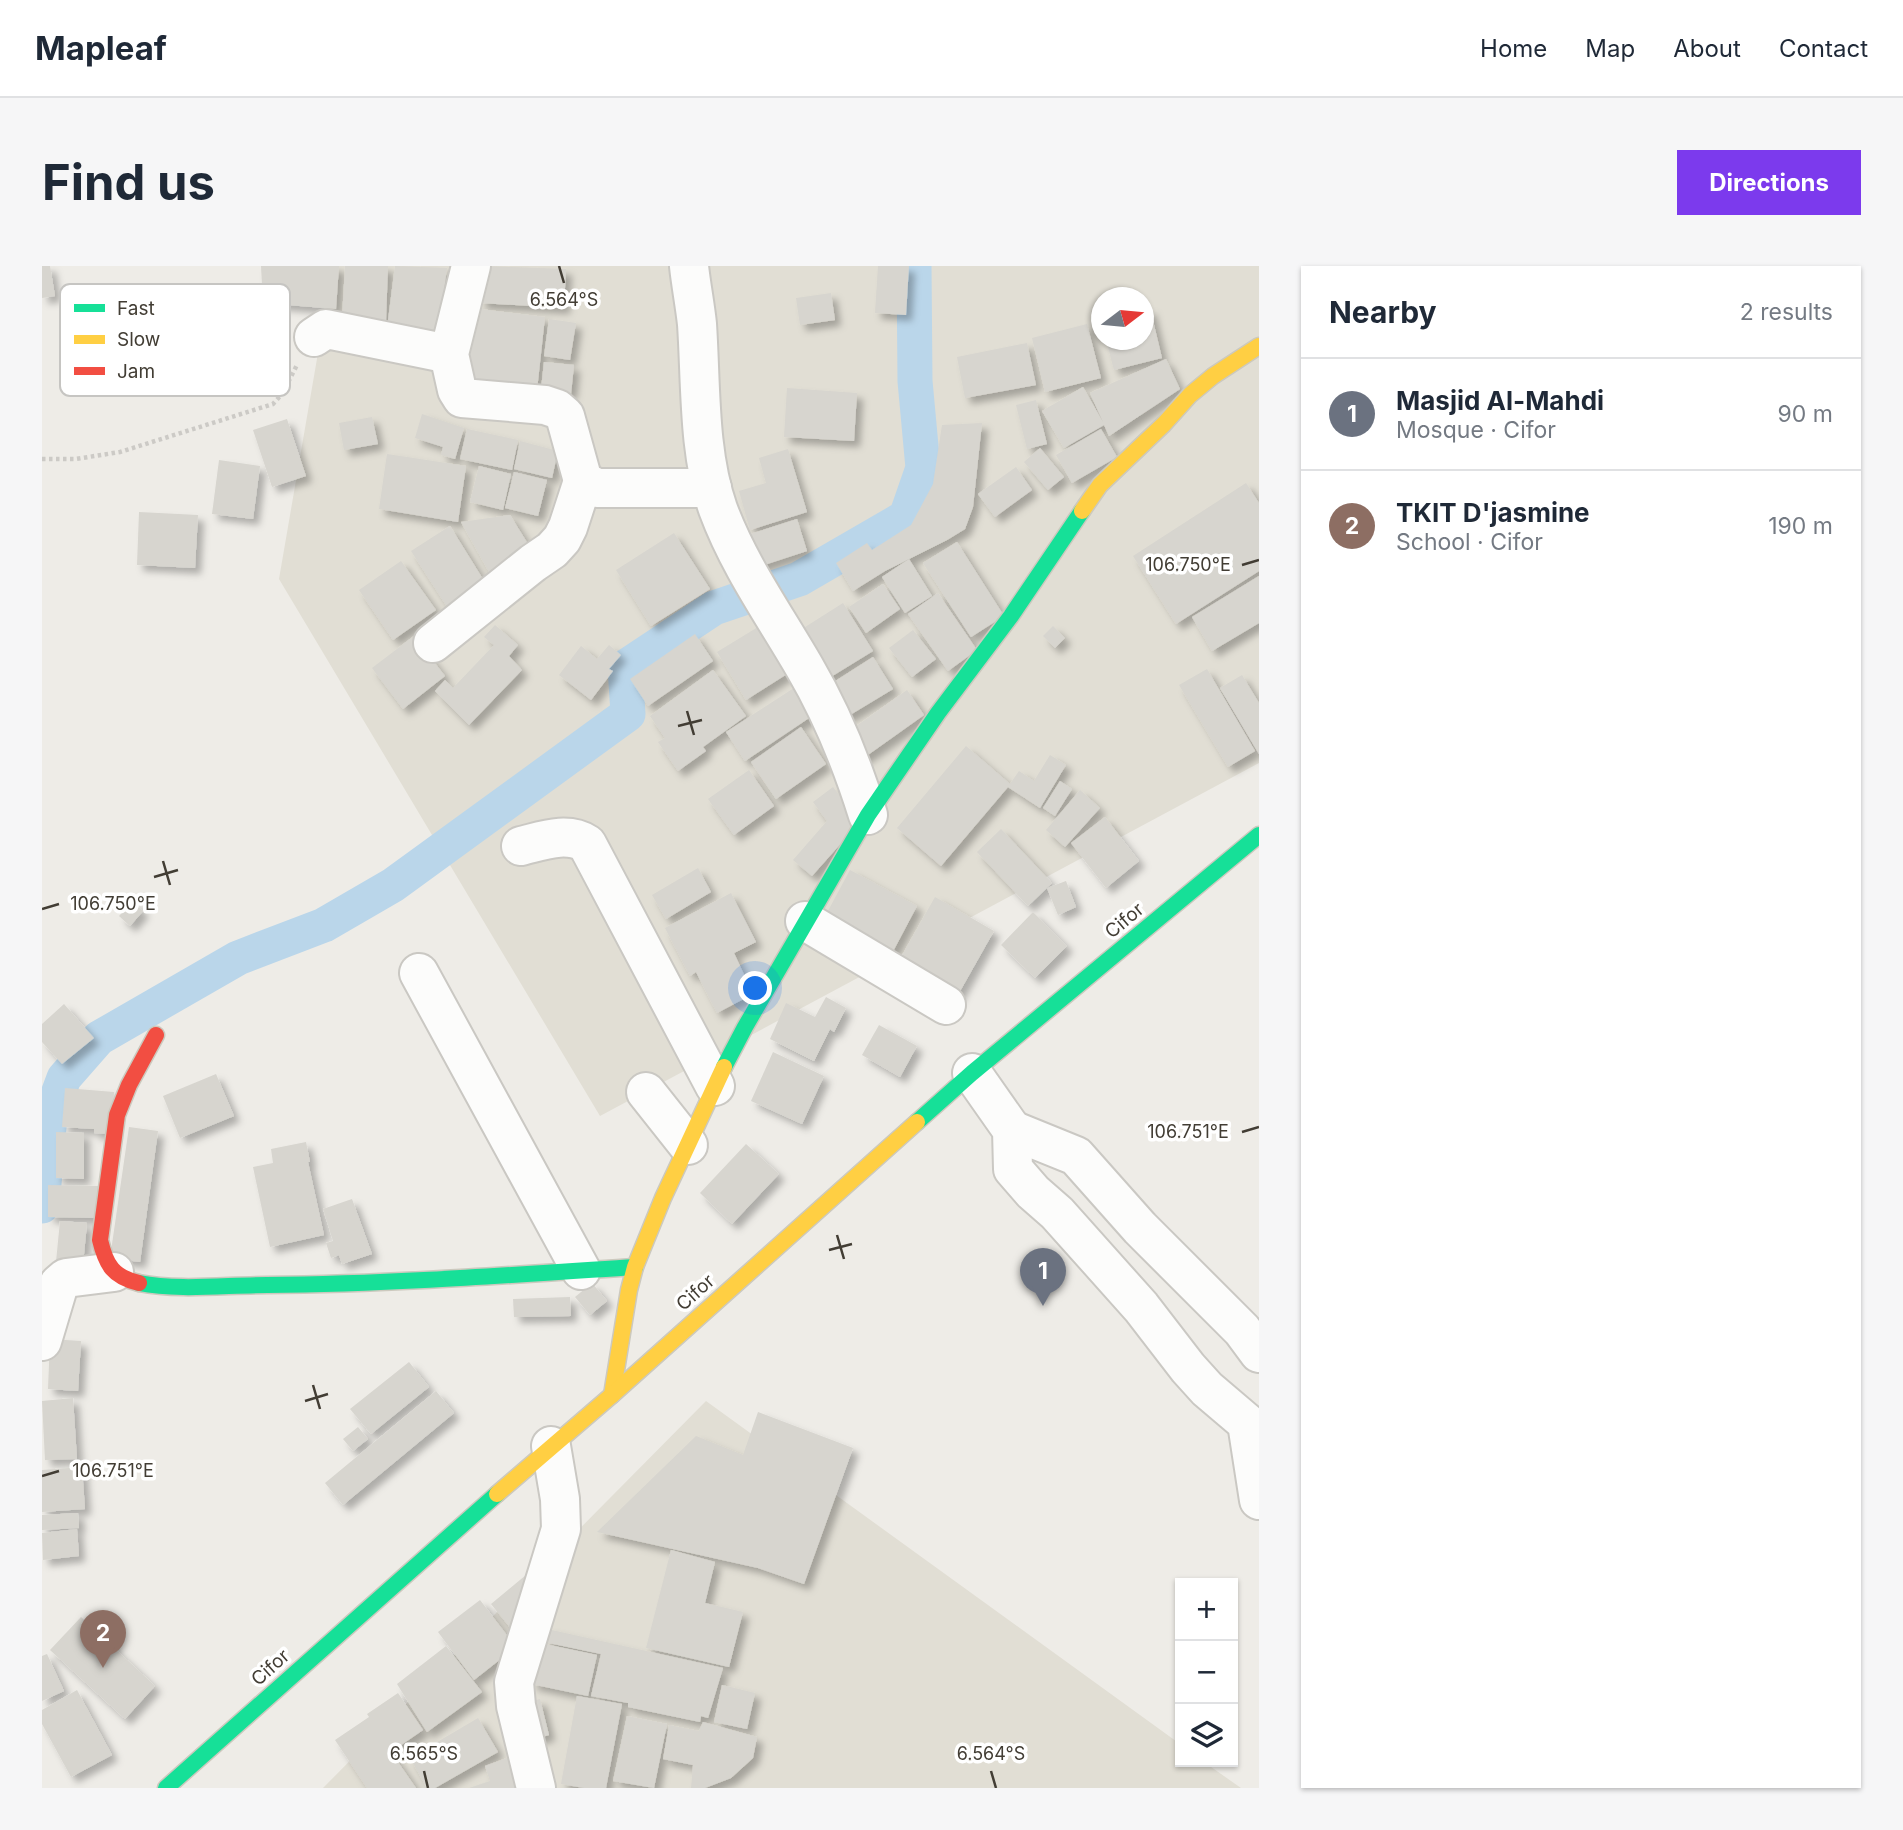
<!DOCTYPE html>
<meta charset="utf-8">
<style>
body{margin:0;font-family:Inter,sans-serif;background:#f6f6f7;color:#1f2937}
.controls{position:absolute;right:21px;bottom:21px;display:grid;overflow:hidden;border-radius:0px;box-shadow:0 2px 5px #0004}
.controls button{width:63px;height:63px;display:grid;place-items:center;padding:0;border:0;border-bottom:2px solid #e0e1e3;background:#fff;color:#1f2937;font:35px sans-serif}
.compass{position:absolute;left:1049px;top:21px;width:63px;height:63px;border-radius:50%;background:#fff;box-shadow:0 2px 5px #0004;rotate:74deg}
.you{position:absolute;left:714px;top:723px;width:24px;height:24px;margin:-18px;border:5px solid #fff;border-radius:50%;background:#1a73e8;box-shadow:0 0 0 10px #1a73e833}
.badge{display:grid;place-items:center;width:46px;height:46px;border-radius:50%;background:#7c3aed;color:#fff;font-size:23px;font-weight:700}
.pin{position:absolute;translate:-50% -58px;filter:drop-shadow(0 2px 4px #0008)}
.pin::after{content:'';position:absolute;top:37px;width:24px;height:21px;background:inherit;clip-path:polygon(0 0,100% 0,50% 100%)}
.list{margin:0;padding:0;list-style:none}
h2{display:flex;justify-content:space-between;align-items:center;height:91px;margin:0;padding:0 28px;font-size:30px}
h2 small{font-size:23px;font-weight:400;color:#747a83}
.list li{display:grid;grid-template-columns:46px 1fr auto;gap:21px;align-items:center;box-sizing:border-box;height:112px;padding:0 28px;border-top:2px solid #e0e1e3}
.list b{display:block;font-size:26px;white-space:nowrap}
.list p{margin:0;font-size:23px;white-space:nowrap;color:#747a83}
.list em{font-size:23px;font-style:normal;color:#747a83}
.icon{flex:none;width:38px;height:38px;fill:none;stroke:currentColor;stroke-width:2;stroke-linecap:round;stroke-linejoin:round}
.map{position:relative;flex:none;width:1217px;height:1522px;overflow:hidden;border-radius:0px}
header{display:flex;align-items:center;gap:42px;box-sizing:border-box;height:98px;padding:0 35px;background:#fff;border-bottom:2px solid #e0e1e3}
header strong{font-size:33px}
nav{display:flex;gap:38px;margin-inline-start:auto;font-size:24px}
.intro{display:flex;align-items:center;justify-content:space-between;box-sizing:border-box;height:168px;padding:0 42px}
h1{margin:0;font-size:49px}
.button{padding:18px 32px;border-radius:0px;background:#7c3aed;color:#fff;font-size:24px;font-weight:700}
main{display:flex;gap:42px;padding:0 42px}
aside{flex:1;background:#fff;border-radius:0px;box-shadow:0 2px 5px #0004}
.map>svg:first-child{display:block}
.residential{fill:#e1ded4;fill-rule:evenodd}
.lines{fill:none;stroke-linecap:round;stroke-linejoin:round}
.canal{stroke:#bad6ea;stroke-width:35}
.building{fill:#d7d5cf;filter:url(#shadow)}
.street-casing{stroke:#cac8c3;stroke-width:42}
.fast-casing{stroke:#ccc9be;stroke-width:19}
.slow-casing{stroke:#ccc9be;stroke-width:19}
.jam-casing{stroke:#ccc9be;stroke-width:19}
.path{stroke:#cccac6;stroke-width:4.5;stroke-dasharray:3.5 3.5;stroke-linecap:butt}
.street{stroke:#fcfcfb;stroke-width:38}
.fast{stroke:#16e098;stroke-width:16}
.slow{stroke:#ffcf43;stroke-width:16}
.jam{stroke:#f24e42;stroke-width:16}
.ticks{fill:none;stroke:#423d34;stroke-width:2.5}
.labels{text-anchor:middle;stroke-width:7;stroke-linejoin:round;paint-order:stroke}
.street-label{font-size:19px;fill:#423d34;stroke:#fff}
.key{fill:#fff;stroke:#c6c5c2;stroke-width:2}
.key-label{font-size:19px;fill:#423d34}
.ticks-label{font-size:18px;text-anchor:middle;fill:#423d34;stroke:#fff;stroke-width:7;stroke-linejoin:round;paint-order:stroke}
</style>
<header>
<strong>Mapleaf</strong>
<nav><a>Home</a><a>Map</a><a>About</a><a>Contact</a></nav>
</header>
<div class="intro"><h1>Find us</h1><a class="button">Directions</a></div>
<main>
<div class="map">
<svg width="1217" height="1522" viewBox="0 0 1217 1522">
<defs>
<filter id="shadow"><feDropShadow dx="6" dy="6" stdDeviation="3.5" flood-color="#0004"/></filter>
</defs>
<rect width="100%" height="100%" fill="#eeece7"/>
<g class="residential">
<path d="M291 0H1217V497L558 850 237 313ZM1059 32H1101V74H1059Z"/>
<path d="M664 1135 1138 1478V1496H1162L1199 1522H281Z"/>
</g>
<g class="lines">
<path class="canal" d="M0 940 8 850 22 812 57 772 196 692 282 659 351 619 586 448 583 401 672 342 757 313 864 251 881 202 873 115 872 0"/>
</g>
<g class="building">
<path d="M0 0H8L13 30 0 32Z"/>
<path d="M219 0H297L294 43 221 37Z"/>
<path d="M303 0H346L344 55 300 53Z"/>
<path d="M353 0 405 2 396 69 345 62Z"/>
<path d="M439 0 524 3 522 42 438 37Z"/>
<path d="M836 0H867L864 49 833 47Z"/>
<path d="M789 27 793 54 758 59 754 32Z"/>
<path d="M430 42 503 51 495 124 422 116Z"/>
<path d="M1108 42 1120 92 1072 104 1064 74H1101V44Z"/>
<path d="M507 53 534 57 528 94 502 90Z"/>
<path d="M1045 58 1059 112 1003 126 990 72Z"/>
<path d="M985 77 994 119 923 132 915 91Z"/>
<path d="M1124 93 1138 123 1067 170 1062 159 1022 182 1000 145 1041 121 1061 156 1048 127Z"/>
<path d="M502 96 532 99 529 128 499 123Z"/>
<path d="M745 122 815 127 812 175 742 171Z"/>
<path d="M994 134 1005 178 985 183 974 139Z"/>
<path d="M380 148 422 162 413 193 399 189 401 181 373 172Z"/>
<path d="M330 151 336 178 302 184 297 157Z"/>
<path d="M245 153 264 210 230 221 211 164Z"/>
<path d="M940 157 931 241 923 263 905 274 843 305 811 325 794 297 825 277 830 284 869 259 891 218 900 159Z"/>
<path d="M425 163 476 174 470 204 418 193Z"/>
<path d="M1059 163 1075 191 1030 217 1014 189Z"/>
<path d="M478 175 516 185 510 212 472 203Z"/>
<path d="M998 182 1022 211 1006 224 982 196Z"/>
<path d="M746 183 765 246 708 264 697 225 724 217 717 192Z"/>
<path d="M345 188 424 200 416 256 337 243Z"/>
<path d="M177 194 218 200 211 253 170 248Z"/>
<path d="M437 200 469 208 461 244 428 236Z"/>
<path d="M974 201 990 224 953 251 936 228Z"/>
<path d="M472 206 505 214 496 250 463 242Z"/>
<path d="M1204 217 1217 237V305L1134 358 1091 290Z"/>
<path d="M97 246 156 249 153 302 95 299Z"/>
<path d="M468 249 491 286 451 313 419 256Z"/>
<path d="M755 253 765 285 713 302 702 270Z"/>
<path d="M408 260 449 326 411 350 369 285Z"/>
<path d="M632 267 668 323 609 360 574 304Z"/>
<path d="M915 276 962 350 929 371 881 297Z"/>
<path d="M867 293 890 330 863 347 840 311Z"/>
<path d="M359 295 394 344 351 374 317 324Z"/>
<path d="M1217 310V357L1170 385 1150 351Z"/>
<path d="M841 318 858 343 824 367 807 341Z"/>
<path d="M896 327 935 384 906 405 866 348Z"/>
<path d="M801 337 831 385 779 417 749 370Z"/>
<path d="M453 359 476 379 467 390 480 404 427 459 393 425 403 414 411 422 452 379 442 371Z"/>
<path d="M1011 360 1023 372 1013 382 1001 370Z"/>
<path d="M716 361 745 408 704 434 675 386Z"/>
<path d="M871 364 894 393 870 411 847 382Z"/>
<path d="M653 368 671 395 606 440 588 413Z"/>
<path d="M372 370 403 410 361 443 330 402Z"/>
<path d="M567 379 579 389 567 403 571 405 549 434 517 409 539 380 555 393Z"/>
<path d="M831 391 851 423 803 452 784 421Z"/>
<path d="M1165 403 1213 485 1186 501 1137 419Z"/>
<path d="M671 404 704 450 661 481 664 485 636 505 616 476 623 472 608 450Z"/>
<path d="M1200 409 1217 437V488L1178 422Z"/>
<path d="M755 420 773 448 703 495 684 466Z"/>
<path d="M865 424 882 449 816 496 799 471Z"/>
<path d="M759 461 784 498 734 533 709 496Z"/>
<path d="M924 480 968 518 977 505 992 515 1008 489 1024 499 998 542 966 521 899 600 855 562Z"/>
<path d="M707 504 732 540 692 569 666 533Z"/>
<path d="M1018 515 1030 523 1013 550 1001 542Z"/>
<path d="M791 521 818 556 770 610 751 594 785 555 771 536Z"/>
<path d="M1038 524 1058 542 1023 581 1004 564Z"/>
<path d="M1063 551 1097 595 1064 622 1029 577Z"/>
<path d="M959 563 1010 617 986 640 935 586Z"/>
<path d="M656 602 669 626 624 653 610 629Z"/>
<path d="M808 604 875 640 847 693 780 656Z"/>
<path d="M1024 615 1034 641 1016 649 1005 622Z"/>
<path d="M689 627 714 676 692 687 711 728 675 747 654 706 648 710 623 662Z"/>
<path d="M893 631 952 665 913 734 854 700Z"/>
<path d="M91 635 101 645 88 660 77 650Z"/>
<path d="M991 646 1025 680 993 712 959 679Z"/>
<path d="M784 731 804 742 792 766 788 763 772 795 728 773 744 737 773 751Z"/>
<path d="M22 738 52 772 20 798 0 776V758Z"/>
<path d="M837 759 875 780 858 811 820 789Z"/>
<path d="M731 786 782 810 760 858 709 835Z"/>
<path d="M174 808 192 850 138 872 121 830Z"/>
<path d="M23 822 72 826 70 868 52 867V863L20 861Z"/>
<path d="M87 861 116 865 98 996 68 992Z"/>
<path d="M14 866 42 867V913L14 912Z"/>
<path d="M264 876 268 896H266L282 969 228 981 211 901 231 897 229 883Z"/>
<path d="M704 878 737 908 690 958 658 927Z"/>
<path d="M6 919 56 920V952L6 951Z"/>
<path d="M310 933 330 988 300 998 297 989 289 992 284 977 291 975 281 943Z"/>
<path d="M18 955 45 957 40 1009 13 1006Z"/>
<path d="M550 1017 565 1035 548 1049 533 1031Z"/>
<path d="M528 1031 529 1050 472 1051 471 1033Z"/>
<path d="M8 1073 39 1075 36 1125 6 1123Z"/>
<path d="M367 1096 387 1121 329 1168 308 1143Z"/>
<path d="M394 1125 412 1147 301 1239 283 1217Z"/>
<path d="M31 1132 35 1193 3 1194 0 1135Z"/>
<path d="M716 1146 811 1182 762 1318 716 1302 555 1266 654 1170 701 1189Z"/>
<path d="M316 1161 326 1173 311 1185 301 1173Z"/>
<path d="M40 1201 43 1243 0 1246V1204Z"/>
<path d="M36 1247 37 1262 0 1264V1249Z"/>
<path d="M35 1263 37 1290 1 1294 0 1267Z"/>
<path d="M629 1284 673 1296 663 1337 701 1346 687 1401 604 1382Z"/>
<path d="M490 1304 470 1364 449 1338Z"/>
<path d="M438 1334 474 1381 432 1414 396 1366Z"/>
<path d="M39 1351 113 1420 83 1453 8 1384Z"/>
<path d="M505 1363 681 1402 666 1452 659 1450 658 1456 586 1441V1437L549 1430 559 1388 502 1376Z"/>
<path d="M498 1377 555 1389 546 1430 489 1418Z"/>
<path d="M404 1380 440 1426 385 1466 355 1418Z"/>
<path d="M5 1388 22 1425 0 1435V1390Z"/>
<path d="M680 1419 713 1427 705 1463 672 1456Z"/>
<path d="M35 1424 70 1489 29 1511 0 1458V1444Z"/>
<path d="M356 1427 381 1464 349 1486 374 1522H325L293 1474 327 1451 325 1448Z"/>
<path d="M535 1430 580 1438 564 1522H542L519 1518Z"/>
<path d="M498 1433 507 1469 486 1475 477 1438Z"/>
<path d="M585 1450 625 1458 612 1522 571 1515Z"/>
<path d="M436 1452 456 1486 393 1522H385L368 1492Z"/>
<path d="M661 1456 715 1471 711 1492 689 1512 663 1522H649L651 1499 621 1493 627 1459 657 1465Z"/>
<path d="M473 1489 485 1522H427L448 1515 443 1500Z"/>
</g>
<g class="lines">
<defs>
<g id="street">
<path d="M429 0 407 88 415 124 420 132 503 139 515 143 523 150 541 215 555 222H670"/>
<path d="M647 0C649 19 653 39 655 58 659 118 656 186 676 243 697 300 733 350 763 402 790 448 810 498 826 549"/>
<path d="M272 71 284 63 407 88"/>
<path d="M391 377 491 297 510 284 520 273 526 261 541 215"/>
<path d="M479 580C500 575 525 565 545 578L673 820"/>
<path d="M763 655 904 739"/>
<path d="M377 707 539 1004"/>
<path d="M930 807 970 864 971 903 991 926 1015 947 1099 1041 1146 1102 1165 1123 1205 1157 1217 1234"/>
<path d="M604 826 646 879"/>
<path d="M970 864 1034 890 1098 962 1200 1064 1217 1087"/>
<path d="M0 1075 17 1018 24 1012 72 1006"/>
<path d="M494 1522 474 1440 472 1416 519 1263 518 1233 509 1180"/>
</g>
<g id="fast">
<path d="M682 801 703 761 826 549 896 447 969 350 1040 245"/>
<path d="M875 856 930 807 1217 569"/>
<path d="M97 1017C138 1025 183 1019 225 1019 348 1018 470 1009 593 1001"/>
<path d="M124 1522 455 1228"/>
</g>
<g id="slow">
<path d="M1040 245 1058 219 1122 158 1148 129 1171 110 1217 80"/>
<path d="M570 1129 587 1024 593 1001 621 932 682 801"/>
<path d="M455 1228 570 1129 875 856"/>
</g>
<path id="jam" d="M97 1017C71 1011 64 999 58 974L75 849 87 819 114 769"/>
</defs>
<use href="#street" class="street-casing"/>
<use href="#fast" class="fast-casing"/>
<use href="#slow" class="slow-casing"/>
<use href="#jam" class="jam-casing"/>
<path class="path" d="M0 193H34L78 186 231 138 240 128 255 99"/>
<use href="#street" class="street"/>
<use href="#fast" class="fast"/>
<use href="#slow" class="slow"/>
<use href="#jam" class="jam"/>
</g>
<path class="ticks" d="M517 0 522 17M1200 299 1217 294M645 445 652 469M636 460 660 454M121 595 128 619M112 611 136 604M0 643 17 638M1200 866 1217 861M795 969 802 993M787 984 810 978M271 1119 278 1143M263 1135 286 1128M0 1210 17 1205M382 1505 386 1522M949 1505 954 1522"/>
<g class="labels">
<g class="street-label">
<text transform="translate(1082 654) rotate(-40)" y="7">Cifor</text>
<text transform="translate(653 1026) rotate(-42)" y="7">Cifor</text>
<text transform="translate(228 1401) rotate(-42)" y="7">Cifor</text>
</g>
</g>
<rect x="18" y="18" width="230" height="112" rx="10" class="key"/>
<rect x="32" y="38" width="31" height="8" fill="#16e098"/>
<rect x="32" y="69" width="31" height="9" fill="#ffcf43"/>
<rect x="32" y="101" width="31" height="8" fill="#f24e42"/>
<g class="key-label">
<text x="75" y="49">Fast</text>
<text x="75" y="80">Slow</text>
<text x="75" y="112">Jam</text>
</g>
<g class="ticks-label">
<text x="522" y="40">6.564°S</text>
<text x="1146" y="305">106.750°E</text>
<text x="71" y="644">106.750°E</text>
<text x="1146" y="872">106.751°E</text>
<text x="71" y="1211">106.751°E</text>
<text x="382" y="1494">6.565°S</text>
<text x="949" y="1494">6.564°S</text>
</g>
</svg>
<div class="controls">
<button>+</button>
<button>−</button>
<button><svg class="icon" aria-label="layers" viewBox="0 0 24 24"><path d="M12 4l9 5-9 5-9-5zM3 14l9 5 9-5"/></svg></button>
</div>
<svg class="compass" viewBox="-18 -18 36 36"><path d="M0-13l5 13h-10z" fill="#e53935"/><path d="M0 13l5-13h-10z" fill="#747a83"/></svg>
<div class="you"></div>
<div class="pin badge" style="left:1001px;top:1040px;background:#6b7280">1</div>
<div class="pin badge" style="left:61px;top:1402px;background:#8d6e63">2</div>
</div>
<aside>
<h2>Nearby<small>2 results</small></h2>
<ul class="list">
<li><span class="badge" style="background:#6b7280">1</span><div><b>Masjid Al-Mahdi</b><p>Mosque · Cifor</p></div><em>90 m</em></li>
<li><span class="badge" style="background:#8d6e63">2</span><div><b>TKIT D'jasmine</b><p>School · Cifor</p></div><em>190 m</em></li>
</ul>
</aside>
</main>
